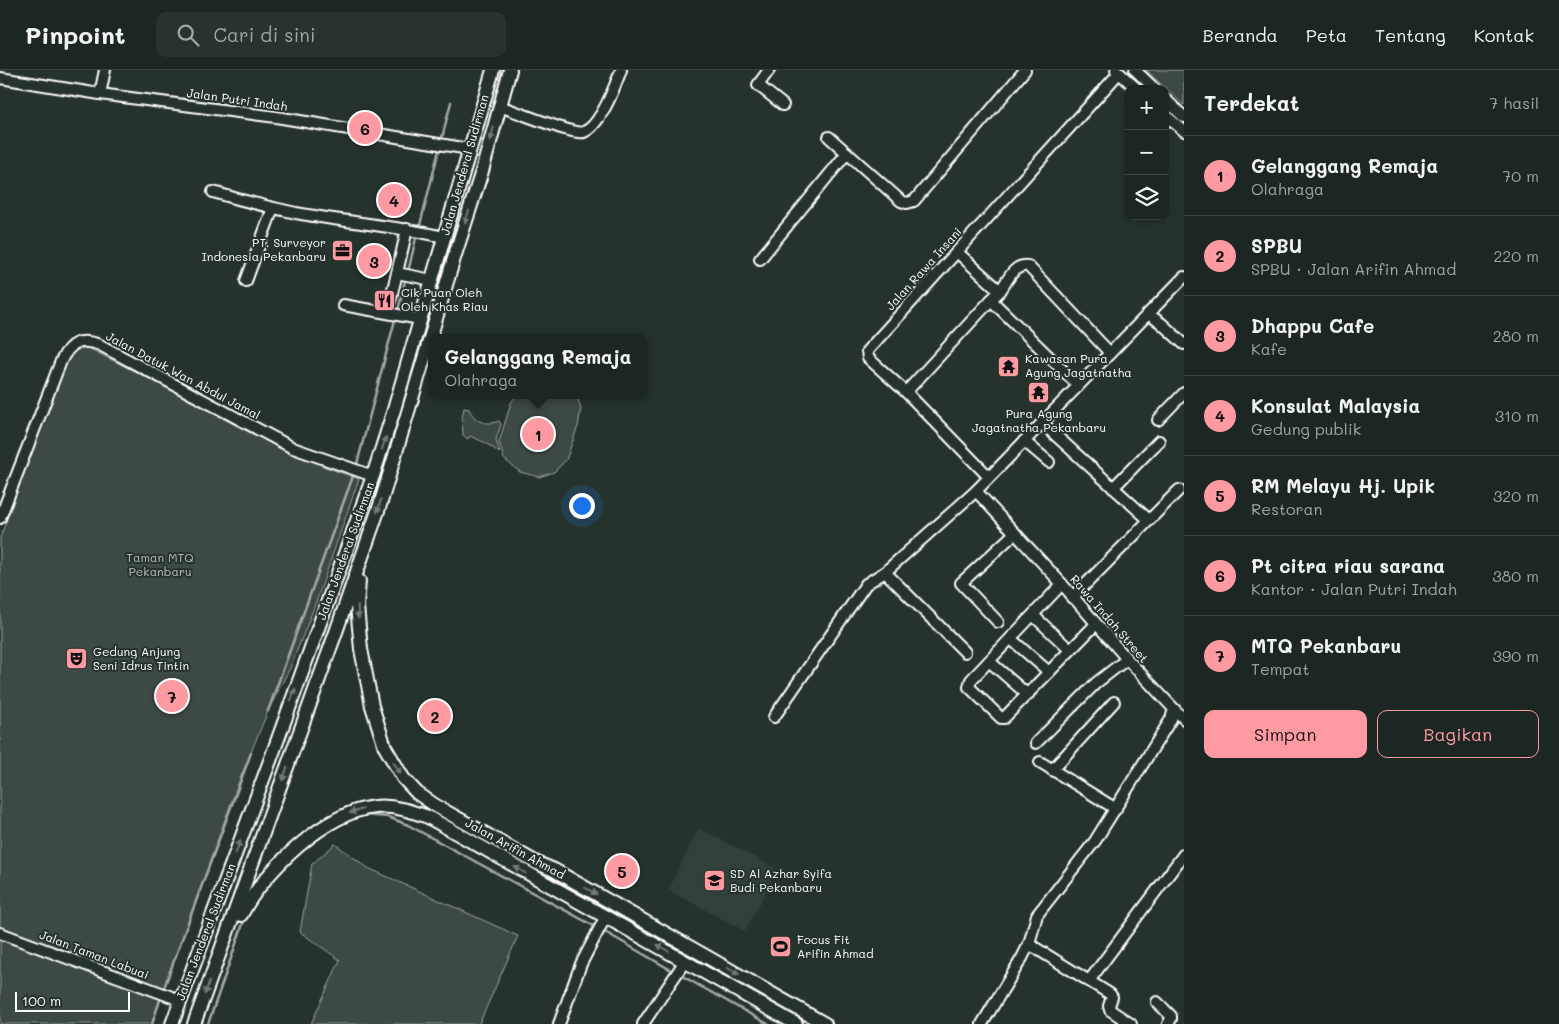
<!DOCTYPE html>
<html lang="id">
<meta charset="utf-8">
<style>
body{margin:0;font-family:Mali,sans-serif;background:#29322f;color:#f1f3f6}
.controls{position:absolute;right:15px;top:15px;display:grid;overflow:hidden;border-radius:10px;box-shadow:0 2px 8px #0003}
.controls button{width:45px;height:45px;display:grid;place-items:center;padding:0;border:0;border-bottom:1px solid #3a4340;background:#1c2622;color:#f1f3f6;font:25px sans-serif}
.scale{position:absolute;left:15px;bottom:12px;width:115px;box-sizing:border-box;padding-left:5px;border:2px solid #fff;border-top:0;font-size:14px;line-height:18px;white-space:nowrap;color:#fff;-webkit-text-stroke:4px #26332d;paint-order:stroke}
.you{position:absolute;left:581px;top:435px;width:18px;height:18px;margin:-12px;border:4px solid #fff;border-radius:50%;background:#1a73e8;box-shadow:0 0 0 8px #1a73e833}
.badge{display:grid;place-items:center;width:32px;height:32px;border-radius:50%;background:#ff9aa2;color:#111;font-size:16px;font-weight:700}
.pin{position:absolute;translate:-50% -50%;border:2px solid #fff;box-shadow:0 1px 5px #0006}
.popup{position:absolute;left:428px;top:264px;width:220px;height:65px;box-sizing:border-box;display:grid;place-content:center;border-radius:10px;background:#1c2622;filter:drop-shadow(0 1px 4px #0005);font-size:16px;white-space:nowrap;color:#a0a5a5}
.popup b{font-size:19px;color:#f1f3f6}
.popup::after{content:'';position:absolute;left:50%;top:100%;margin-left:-10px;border:10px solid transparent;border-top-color:#1c2622}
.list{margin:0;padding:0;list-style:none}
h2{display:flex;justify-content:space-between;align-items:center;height:65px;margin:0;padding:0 20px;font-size:21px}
h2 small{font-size:16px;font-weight:400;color:#a0a5a5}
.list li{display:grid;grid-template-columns:32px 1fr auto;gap:15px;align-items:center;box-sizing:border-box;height:80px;padding:0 20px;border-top:1px solid #3a4340}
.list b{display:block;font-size:19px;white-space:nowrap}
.list p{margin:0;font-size:16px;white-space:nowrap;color:#a0a5a5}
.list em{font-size:16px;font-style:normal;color:#a0a5a5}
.actions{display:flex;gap:10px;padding:15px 20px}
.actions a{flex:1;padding:11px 0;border:1px solid #ff9aa2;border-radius:10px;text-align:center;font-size:18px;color:#ff9aa2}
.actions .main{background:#ff9aa2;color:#111}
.icon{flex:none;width:28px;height:28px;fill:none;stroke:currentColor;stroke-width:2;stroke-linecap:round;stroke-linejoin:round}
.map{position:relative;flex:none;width:1184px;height:954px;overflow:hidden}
header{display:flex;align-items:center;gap:30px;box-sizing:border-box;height:70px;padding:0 25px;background:#1c2622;border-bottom:1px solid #3a4340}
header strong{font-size:24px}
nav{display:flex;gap:28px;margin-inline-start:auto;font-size:18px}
.search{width:350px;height:45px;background:#29322f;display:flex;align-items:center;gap:12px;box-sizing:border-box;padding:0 18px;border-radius:10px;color:#a0a5a5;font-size:19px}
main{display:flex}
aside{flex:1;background:#1c2622}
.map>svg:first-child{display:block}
.built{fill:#333f3a}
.green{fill:#3e4944;stroke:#9ea4a2}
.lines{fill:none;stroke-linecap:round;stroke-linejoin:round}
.stream{stroke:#a4a9a7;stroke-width:2.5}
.minor-casing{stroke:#fff;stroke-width:14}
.major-casing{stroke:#fff;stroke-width:16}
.minor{stroke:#26332d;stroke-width:10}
.major{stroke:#26332d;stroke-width:12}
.oneway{fill:#727a76}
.labels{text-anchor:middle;stroke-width:4;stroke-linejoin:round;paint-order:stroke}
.street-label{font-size:12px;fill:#fff;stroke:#26332d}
.poi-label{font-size:12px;fill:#fff;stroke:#26332d;text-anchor:start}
.park-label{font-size:12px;fill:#bbbfbe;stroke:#26332d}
</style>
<header>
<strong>Pinpoint</strong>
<div class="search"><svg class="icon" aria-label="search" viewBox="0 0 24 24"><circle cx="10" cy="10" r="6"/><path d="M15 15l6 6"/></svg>Cari di sini</div>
<nav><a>Beranda</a><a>Peta</a><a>Tentang</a><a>Kontak</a></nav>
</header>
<main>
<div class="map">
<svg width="1184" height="954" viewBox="0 0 1184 954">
<rect width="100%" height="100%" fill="#26332d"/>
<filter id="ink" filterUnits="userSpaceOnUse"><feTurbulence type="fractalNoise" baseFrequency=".02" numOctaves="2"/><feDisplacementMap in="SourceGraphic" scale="10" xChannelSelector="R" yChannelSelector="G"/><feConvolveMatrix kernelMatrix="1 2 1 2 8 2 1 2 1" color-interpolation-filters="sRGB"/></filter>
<g filter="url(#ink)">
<path class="built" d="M699 758 775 798 765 824 745 861 668 820Z"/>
<g class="green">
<path d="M1146 0H1184V35Z"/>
<path d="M84 276 325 397 359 409 315 535 291 596 268 641 239 711 166 912 152 954H0V468L68 283 74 279Z"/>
<path d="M516 325H575L578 329 581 339 578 356 566 390 554 402 539 407 520 402 504 389 499 372 511 333Z"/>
<path d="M464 338 469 339C475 352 486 356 499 351L501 354 496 370 500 383 484 372 470 366 468 369 463 365 462 347Z"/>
<path d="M335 774 368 798 518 866 479 954H311L340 890 300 862 312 794Z"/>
</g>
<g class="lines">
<g class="stream">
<path d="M442 68 451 32"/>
<path d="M420 155 439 80"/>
<path d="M408 202 416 168"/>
<path d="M398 241 405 211"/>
<path d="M357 394 396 246"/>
<path d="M268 641 353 406"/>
<path d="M365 745 388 747 408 755 594 856"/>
<path d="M605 862 671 900"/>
<path d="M682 906 768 954"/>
<path d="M165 915 251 683"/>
<path d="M152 954 161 927"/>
<path d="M208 954 245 848"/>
</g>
<defs>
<g id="minor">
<path d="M769 0 758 15 783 35"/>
<path d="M1116 0 1137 19"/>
<path d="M1135 0 1155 19"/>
<path d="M0 8 100 24 276 47 469 79"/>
<path d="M100 24 105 0"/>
<path d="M1165 29 1184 47"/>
<path d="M499 36C513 40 575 66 584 62 601 55 615 16 621 0"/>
<path d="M1165 45 1184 61"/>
<path d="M829 67 847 83"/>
<path d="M213 122C240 130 268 137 296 143 345 152 395 156 444 167"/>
<path d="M407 159 397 203 432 210"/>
<path d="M957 182 1000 221 991 230 1078 315"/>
<path d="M760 189 847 83 901 131 907 133 914 131 1025 0"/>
<path d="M246 211 273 138"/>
<path d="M1000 221C1007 212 1014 193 1028 196L1110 283"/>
<path d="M390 231 397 203"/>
<path d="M343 235 420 249"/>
<path d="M1148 244 1161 253 1184 274"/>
<path d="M906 322 991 230"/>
<path d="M1158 350 1184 323"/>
<path d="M1042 353 1149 450"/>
<path d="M1024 371 1049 392"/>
<path d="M989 407 906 322 868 288 867 281 1119 3"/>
<path d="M1113 418 1159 371"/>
<path d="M976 421 1062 514 1127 589 1174 639 1171 649 1095 771 1037 845 1029 874 1022 888 982 954"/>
<path d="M0 448 61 291C70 272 80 268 100 275L293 378 373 406"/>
<path d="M885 502 965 582"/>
<path d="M1062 514 971 610 969 617 1001 648H1004L1096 554"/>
<path d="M1072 528 1179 420"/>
<path d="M1033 545 1070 580"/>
<path d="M998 552 961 513 1015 463"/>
<path d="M1011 569 1049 602"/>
<path d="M989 591 1028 625"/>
<path d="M1174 639 1184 649"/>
<path d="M774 647 866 514 885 502 976 421 1184 207"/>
<path d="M1036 673 1096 613 1127 589"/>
<path d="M1040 692 1116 739"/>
<path d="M1052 700 1114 632"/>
<path d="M0 863 180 930"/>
<path d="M1029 874 1110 924 1112 927 1109 936 1110 940 1131 954"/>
<path d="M1089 911 1184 784"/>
<path d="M1157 932 1171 946V949L1168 954"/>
<path d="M559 954 581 894 606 846"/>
<path d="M643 954 685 891"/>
</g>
<g id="major">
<path d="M359 511 357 536 361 579 372 636 385 677 403 708 417 723 436 736 537 793 554 800 825 954"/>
<path d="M241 845C264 801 325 742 375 737 393 735 411 741 428 747L796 954"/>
<path d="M172 954 274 680 373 406 393 343 493 0"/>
<path d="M194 954 336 562 381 432 455 185 482 101 510 0"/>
</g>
</defs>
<use href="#minor" class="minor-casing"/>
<use href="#major" class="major-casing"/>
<use href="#minor" class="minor"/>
<use href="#major" class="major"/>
</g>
<defs><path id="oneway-solid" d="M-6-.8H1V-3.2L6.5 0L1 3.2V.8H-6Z" transform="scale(1.25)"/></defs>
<g class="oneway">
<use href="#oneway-solid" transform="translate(492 64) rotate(104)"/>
<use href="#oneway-solid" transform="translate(467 147) rotate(108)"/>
<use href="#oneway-solid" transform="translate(384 373) rotate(-72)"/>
<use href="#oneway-solid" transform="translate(379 436) rotate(108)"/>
<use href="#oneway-solid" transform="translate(358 542) rotate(87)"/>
<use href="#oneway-solid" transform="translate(293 625) rotate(-71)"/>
<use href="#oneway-solid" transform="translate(397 698) rotate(58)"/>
<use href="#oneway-solid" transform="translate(285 704) rotate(109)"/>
<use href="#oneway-solid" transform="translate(356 741) rotate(164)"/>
<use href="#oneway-solid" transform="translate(238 777) rotate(-69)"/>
<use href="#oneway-solid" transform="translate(520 800) rotate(-150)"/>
<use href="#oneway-solid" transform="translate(591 821) rotate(30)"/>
<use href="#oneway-solid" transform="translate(663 878) rotate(-150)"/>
<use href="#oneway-solid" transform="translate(733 901) rotate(30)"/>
<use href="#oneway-solid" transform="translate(207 918) rotate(110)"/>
</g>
</g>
<defs>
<symbol id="office-square" viewBox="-11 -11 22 22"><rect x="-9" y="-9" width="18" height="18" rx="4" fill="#ff9aa2" stroke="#26332d"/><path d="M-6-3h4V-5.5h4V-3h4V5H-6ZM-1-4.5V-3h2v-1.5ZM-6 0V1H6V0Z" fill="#111"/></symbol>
<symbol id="restaurant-square" viewBox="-11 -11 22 22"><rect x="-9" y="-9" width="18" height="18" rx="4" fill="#ff9aa2" stroke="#26332d"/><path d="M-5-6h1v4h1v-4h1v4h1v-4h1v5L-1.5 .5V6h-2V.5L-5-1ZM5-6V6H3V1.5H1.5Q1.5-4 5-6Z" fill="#111"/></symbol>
<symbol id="temple-square" viewBox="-11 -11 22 22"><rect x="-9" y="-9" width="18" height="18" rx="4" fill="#ff9aa2" stroke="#26332d"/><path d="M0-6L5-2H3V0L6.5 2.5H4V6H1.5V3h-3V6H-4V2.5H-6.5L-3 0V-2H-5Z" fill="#111"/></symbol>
<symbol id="theatre-square" viewBox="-11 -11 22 22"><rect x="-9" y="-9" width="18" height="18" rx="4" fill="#ff9aa2" stroke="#26332d"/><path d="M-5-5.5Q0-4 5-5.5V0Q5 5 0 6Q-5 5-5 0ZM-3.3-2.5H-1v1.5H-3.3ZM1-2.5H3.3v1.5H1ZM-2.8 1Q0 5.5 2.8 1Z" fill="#111"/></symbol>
<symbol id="school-square" viewBox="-11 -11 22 22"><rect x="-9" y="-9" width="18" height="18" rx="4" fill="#ff9aa2" stroke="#26332d"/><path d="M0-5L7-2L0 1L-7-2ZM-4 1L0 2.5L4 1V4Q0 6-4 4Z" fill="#111"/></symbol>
<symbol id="stadium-square" viewBox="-11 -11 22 22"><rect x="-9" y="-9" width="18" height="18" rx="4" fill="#ff9aa2" stroke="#26332d"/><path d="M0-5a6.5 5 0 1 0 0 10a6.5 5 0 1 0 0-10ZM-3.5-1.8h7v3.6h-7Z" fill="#111"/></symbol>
</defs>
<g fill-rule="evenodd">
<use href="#office-square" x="330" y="168" width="25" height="25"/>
<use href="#restaurant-square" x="372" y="218" width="25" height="25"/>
<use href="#temple-square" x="996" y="284" width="25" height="25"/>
<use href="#temple-square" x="1026" y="310" width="25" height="25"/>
<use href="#theatre-square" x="64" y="576" width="25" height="25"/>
<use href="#school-square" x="702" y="798" width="25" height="25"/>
<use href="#stadium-square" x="768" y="864" width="25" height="25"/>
</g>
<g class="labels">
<g class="street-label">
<text transform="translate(237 30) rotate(8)" y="4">Jalan Putri Indah</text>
<text transform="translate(465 95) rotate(-74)" y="4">Jalan Jenderal Sudirman</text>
<text transform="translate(924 199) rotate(-48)" y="4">Jalan Rawa Insani</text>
<text transform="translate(183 306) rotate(28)" y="4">Jalan Datuk Wan Abdul Jamal</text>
<text transform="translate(346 481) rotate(-70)" y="4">Jalan Jenderal Sudirman</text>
<text transform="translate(1109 549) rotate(49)" y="4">Rawa Indah Street</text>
<text transform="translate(515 779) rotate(29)" y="4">Jalan Arifin Ahmad</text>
<text transform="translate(206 862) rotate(-69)" y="4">Jalan Jenderal Sudirman</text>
<text transform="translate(94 885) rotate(21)" y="4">Jalan Taman Labuai</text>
</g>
<g class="poi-label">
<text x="326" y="177" text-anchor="end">PT. Surveyor<tspan x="326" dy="14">Indonesia Pekanbaru</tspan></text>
<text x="401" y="227">Cik Puan Oleh<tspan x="401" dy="14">Oleh Khas Riau</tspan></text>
<text x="1025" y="293">Kawasan Pura<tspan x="1025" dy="14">Agung Jagatnatha</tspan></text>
<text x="1039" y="348" text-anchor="middle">Pura Agung<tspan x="1039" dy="14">Jagatnatha Pekanbaru</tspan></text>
<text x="93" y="586">Gedung Anjung<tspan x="93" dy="14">Seni Idrus Tintin</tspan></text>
<text x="730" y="808">SD Al Azhar Syifa<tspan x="730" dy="14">Budi Pekanbaru</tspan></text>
<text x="797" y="874">Focus Fit<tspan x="797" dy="14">Arifin Ahmad</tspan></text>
</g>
<g class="park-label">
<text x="160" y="492">Taman MTQ<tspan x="160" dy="14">Pekanbaru</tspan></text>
</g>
</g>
</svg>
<div class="controls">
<button>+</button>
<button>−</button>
<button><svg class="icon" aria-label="layers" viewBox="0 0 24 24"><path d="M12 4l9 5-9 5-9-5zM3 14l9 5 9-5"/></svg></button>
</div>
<div class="scale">100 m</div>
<div class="you"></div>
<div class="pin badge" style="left:538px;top:364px">1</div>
<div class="popup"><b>Gelanggang Remaja</b>Olahraga</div>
<div class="pin badge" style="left:435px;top:646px">2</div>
<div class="pin badge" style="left:374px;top:191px">3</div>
<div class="pin badge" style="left:394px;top:130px">4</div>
<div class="pin badge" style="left:622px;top:801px">5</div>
<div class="pin badge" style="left:365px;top:58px">6</div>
<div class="pin badge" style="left:172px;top:626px">7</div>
</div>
<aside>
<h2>Terdekat<small>7 hasil</small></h2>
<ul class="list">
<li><span class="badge">1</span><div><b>Gelanggang Remaja</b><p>Olahraga</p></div><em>70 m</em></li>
<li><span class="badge">2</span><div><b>SPBU</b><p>SPBU · Jalan Arifin Ahmad</p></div><em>220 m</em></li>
<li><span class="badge">3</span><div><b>Dhappu Cafe</b><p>Kafe</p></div><em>280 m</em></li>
<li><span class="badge">4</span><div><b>Konsulat Malaysia</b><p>Gedung publik</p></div><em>310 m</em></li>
<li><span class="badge">5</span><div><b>RM Melayu Hj. Upik</b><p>Restoran</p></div><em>320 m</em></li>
<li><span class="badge">6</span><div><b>Pt citra riau sarana</b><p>Kantor · Jalan Putri Indah</p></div><em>380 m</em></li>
<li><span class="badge">7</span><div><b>MTQ Pekanbaru</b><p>Tempat</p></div><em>390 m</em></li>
</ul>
<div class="actions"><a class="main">Simpan</a><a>Bagikan</a></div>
</aside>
</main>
